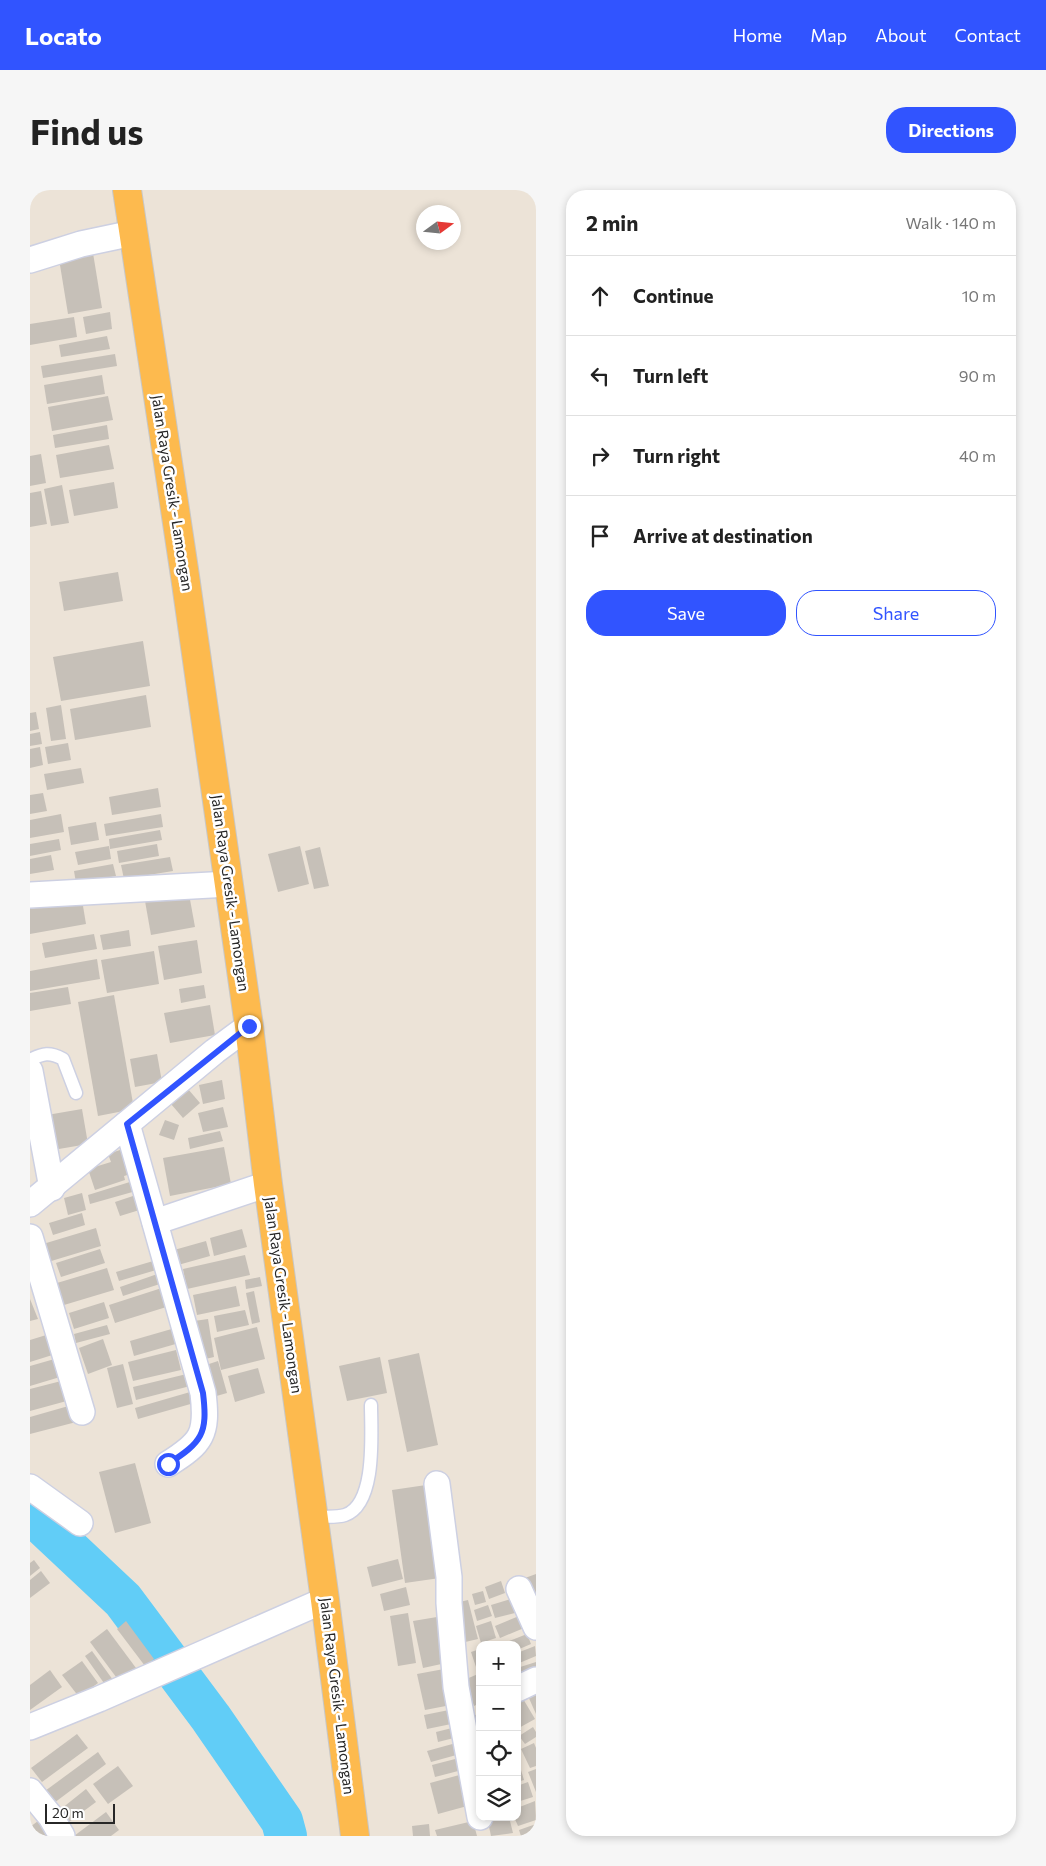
<!DOCTYPE html>
<meta charset="utf-8">
<style>
body{margin:0;font-family:Commissioner,sans-serif;background:#f6f6f6;color:#222}
.controls{position:absolute;right:15px;bottom:15px;display:grid;overflow:hidden;border-radius:10px;box-shadow:0 2px 8px #0003}
.controls button{width:45px;height:45px;display:grid;place-items:center;padding:0;border:0;border-bottom:1px solid #e0e0e0;background:#fff;color:#222;font:25px sans-serif}
.compass{position:absolute;left:386px;top:15px;width:45px;height:45px;border-radius:50%;background:#fff;box-shadow:0 2px 8px #0003;rotate:75deg}
.scale{position:absolute;left:15px;bottom:12px;width:70px;box-sizing:border-box;padding-left:5px;border:2px solid #272727;border-top:0;font-size:14px;line-height:18px;white-space:nowrap;color:#272727;-webkit-text-stroke:4px #fff;paint-order:stroke}
.stop{position:absolute;width:15px;height:15px;margin:-11px;border:4px solid #3154ff;border-radius:50%;background:#fff}
.stop.end{background:#3154ff;border-color:#fff;box-shadow:0 1px 5px #0008}
.list{margin:0;padding:0;list-style:none}
h2{display:flex;justify-content:space-between;align-items:center;height:65px;margin:0;padding:0 20px;font-size:21px}
h2 small{font-size:16px;font-weight:400;color:#767676}
.list li{display:grid;grid-template-columns:32px 1fr auto;gap:15px;align-items:center;box-sizing:border-box;height:80px;padding:0 20px;border-top:1px solid #e0e0e0}
.list b{display:block;font-size:19px;white-space:nowrap}
.list em{font-size:16px;font-style:normal;color:#767676}
.actions{display:flex;gap:10px;padding:15px 20px}
.actions a{flex:1;padding:11px 0;border:1px solid #3154ff;border-radius:20px;text-align:center;font-size:18px;color:#3154ff}
.actions .main{background:#3154ff;color:#fff}
.icon{flex:none;width:28px;height:28px;fill:none;stroke:currentColor;stroke-width:2;stroke-linecap:round;stroke-linejoin:round}
.map{position:relative;flex:none;width:506px;height:1646px;overflow:hidden;border-radius:20px}
header{display:flex;align-items:center;gap:30px;box-sizing:border-box;height:70px;padding:0 25px;background:#3154ff;color:#fff}
header strong{font-size:24px}
nav{display:flex;gap:28px;margin-inline-start:auto;font-size:18px}
.intro{display:flex;align-items:center;justify-content:space-between;box-sizing:border-box;height:120px;padding:0 30px}
h1{margin:0;font-size:35px}
.button{padding:12px 22px;border-radius:20px;background:#3154ff;color:#fff;font-size:18px;font-weight:700}
main{display:flex;gap:30px;padding:0 30px}
aside{flex:1;background:#fff;border-radius:20px;box-shadow:0 2px 8px #0003}
.map>svg:first-child{display:block}
.lines{fill:none;stroke-linecap:round;stroke-linejoin:round}
.river{stroke:#61cdf7;stroke-width:42}
.building{fill:#c6c0b8}
.service-casing{stroke:#cdd0e2;stroke-width:15}
.minor-casing{stroke:#cdd0e2;stroke-width:28}
.trunk-casing{stroke:#c7c7c7;stroke-width:30}
.service{stroke:#fff;stroke-width:12}
.minor{stroke:#fff;stroke-width:25}
.trunk{stroke:#fdba4e;stroke-width:28}
.route{stroke:#3154ff;stroke-width:6}
.labels{text-anchor:middle;stroke-width:5;stroke-linejoin:round;paint-order:stroke}
.street-label{font-size:15px;fill:#272727;stroke:#fff}
</style>
<header>
<strong>Locato</strong>
<nav><a>Home</a><a>Map</a><a>About</a><a>Contact</a></nav>
</header>
<div class="intro"><h1>Find us</h1><a class="button">Directions</a></div>
<main>
<div class="map">
<svg width="506" height="1646" viewBox="0 0 506 1646">
<rect width="100%" height="100%" fill="#ece3d7"/>
<g class="lines">
<path class="river" d="M0 1325 11 1333 93 1410 181 1528 252 1631 256 1646"/>
</g>
<g class="building">
<path d="M63 63 72 118 38 124 29 69Z"/>
<path d="M80 122 82 139 56 144 53 127Z"/>
<path d="M44 127 47 147 0 155V134Z"/>
<path d="M77 146 80 159 31 167 29 155Z"/>
<path d="M85 164 87 176 13 188 11 176Z"/>
<path d="M72 185 75 204 17 214 14 195Z"/>
<path d="M78 206 83 230 22 241 18 217Z"/>
<path d="M77 235 79 249 25 258 23 245Z"/>
<path d="M79 255 84 279 30 288 26 265Z"/>
<path d="M11 264 16 293 0 296V266Z"/>
<path d="M84 292 88 318 44 326 39 300Z"/>
<path d="M32 295 39 333 21 336 14 299Z"/>
<path d="M11 301 17 334 0 337V303Z"/>
<path d="M88 382 93 411 34 421 29 392Z"/>
<path d="M113 451 120 496 31 511 23 467Z"/>
<path d="M116 505 121 537 45 550 40 519Z"/>
<path d="M31 515 36 549 21 551 16 518Z"/>
<path d="M6 522 9 539 0 541V523Z"/>
<path d="M10 542 12 554 0 556V544Z"/>
<path d="M38 553 41 570 18 574 15 557Z"/>
<path d="M10 557 13 575 0 578V559Z"/>
<path d="M51 578 54 593 17 600 14 584Z"/>
<path d="M128 598 131 617 82 625 79 607Z"/>
<path d="M13 603 17 621 0 624V605Z"/>
<path d="M31 624 34 642 0 648V630Z"/>
<path d="M131 624 133 637 76 646 74 634Z"/>
<path d="M66 632 69 650 41 655 38 637Z"/>
<path d="M130 640 132 650 80 659 79 649Z"/>
<path d="M29 649 31 660 0 666V654Z"/>
<path d="M127 654 129 666 89 673 87 661Z"/>
<path d="M79 656 81 669 48 675 45 662Z"/>
<path d="M270 656 279 694 248 702 238 664Z"/>
<path d="M290 657 299 696 284 699 275 661Z"/>
<path d="M21 665 24 680 0 684V669Z"/>
<path d="M140 667 143 681 94 689 91 675Z"/>
<path d="M83 674 86 686 46 693 44 681Z"/>
<path d="M159 704 165 737 121 745 115 711Z"/>
<path d="M52 710 56 734 0 744V719Z"/>
<path d="M99 740 101 756 73 760 70 745Z"/>
<path d="M64 744 67 759 15 768 12 753Z"/>
<path d="M167 750 172 783 134 790 128 756Z"/>
<path d="M124 761 129 794 77 803 71 770Z"/>
<path d="M67 769 70 789 0 801V781Z"/>
<path d="M174 795 176 808 151 813 149 799Z"/>
<path d="M38 797 41 814 0 821V803Z"/>
<path d="M84 805 104 919 68 926 48 812Z"/>
<path d="M180 815 185 845 140 853 134 823Z"/>
<path d="M127 864 132 892 105 897 100 869Z"/>
<path d="M192 890 195 909 173 914 169 895Z"/>
<path d="M158 899 170 913 153 928 141 914Z"/>
<path d="M193 917 198 937 173 942 168 923Z"/>
<path d="M52 919 58 954 23 960 17 925Z"/>
<path d="M135 930 149 935 144 950 129 945Z"/>
<path d="M190 941 193 951 160 959 158 948Z"/>
<path d="M99 957 107 982 94 986 95 990 65 1000 58 979 81 972 78 964Z"/>
<path d="M194 957 201 994 140 1006 133 968Z"/>
<path d="M103 991 106 1001 60 1014 58 1005Z"/>
<path d="M52 1003 56 1020 38 1025 34 1008Z"/>
<path d="M112 1003 116 1018 90 1026 85 1012Z"/>
<path d="M52 1023 55 1035 23 1045 19 1033Z"/>
<path d="M66 1038 71 1056 18 1072 13 1054Z"/>
<path d="M212 1039 217 1057 184 1066 180 1048Z"/>
<path d="M176 1051 180 1066 148 1075 144 1060Z"/>
<path d="M70 1059 75 1073 31 1087 26 1073Z"/>
<path d="M215 1065 220 1085 157 1099 153 1079Z"/>
<path d="M130 1069 133 1078 89 1091 86 1082Z"/>
<path d="M77 1078 84 1100 34 1115 27 1093Z"/>
<path d="M136 1081 139 1091 93 1106 90 1097Z"/>
<path d="M230 1087 232 1096 216 1099 215 1090Z"/>
<path d="M141 1095 146 1114 85 1133 79 1115Z"/>
<path d="M206 1096 210 1116 167 1125 163 1105Z"/>
<path d="M224 1101 230 1132 222 1134 216 1103Z"/>
<path d="M0 1109 8 1129 0 1131Z"/>
<path d="M74 1112 79 1128 44 1139 39 1123Z"/>
<path d="M215 1120 219 1135 187 1142 184 1126Z"/>
<path d="M178 1129 184 1167 171 1170 164 1131Z"/>
<path d="M77 1135 80 1144 46 1153 44 1144Z"/>
<path d="M152 1136 156 1151 104 1166 100 1151Z"/>
<path d="M227 1137 235 1169 191 1180 184 1148Z"/>
<path d="M26 1142 32 1162 0 1172V1150Z"/>
<path d="M73 1149 82 1175 58 1184 49 1158Z"/>
<path d="M146 1160 151 1180 103 1191 98 1172Z"/>
<path d="M389 1163 408 1255 377 1262 358 1170Z"/>
<path d="M35 1166 40 1184 0 1196V1176Z"/>
<path d="M350 1167 357 1203 317 1211 309 1176Z"/>
<path d="M188 1171 197 1203 183 1207 173 1176Z"/>
<path d="M93 1174 103 1214 87 1218 77 1178Z"/>
<path d="M228 1178 235 1203 205 1212 198 1186Z"/>
<path d="M165 1182 168 1194 106 1210 103 1197Z"/>
<path d="M39 1189 44 1209 0 1221V1199Z"/>
<path d="M167 1200 171 1211 108 1229 105 1218Z"/>
<path d="M49 1213 54 1230 0 1244V1227Z"/>
<path d="M105 1273 121 1333 85 1343 69 1282Z"/>
<path d="M403 1294 417 1387 375 1393 362 1300Z"/>
<path d="M368 1369 373 1389 342 1397 337 1377Z"/>
<path d="M4 1370 10 1378 0 1386V1373Z"/>
<path d="M11 1381 20 1393 0 1408V1390Z"/>
<path d="M506 1384V1403L502 1405 495 1388Z"/>
<path d="M471 1391 475 1403 459 1409 455 1397Z"/>
<path d="M376 1397 380 1415 354 1421 350 1404Z"/>
<path d="M453 1401 456 1412 445 1415 442 1404Z"/>
<path d="M481 1409 485 1423 465 1428 461 1415Z"/>
<path d="M438 1410 448 1449 431 1453 421 1414Z"/>
<path d="M458 1415 462 1426 447 1431 444 1420Z"/>
<path d="M378 1423 386 1473 368 1476 360 1426Z"/>
<path d="M489 1426 494 1438 470 1448 465 1436Z"/>
<path d="M407 1427 416 1473 393 1478 383 1431Z"/>
<path d="M96 1431 124 1469 115 1476 87 1439Z"/>
<path d="M461 1431 466 1448 451 1453 446 1436Z"/>
<path d="M77 1439 106 1478 89 1491 60 1452Z"/>
<path d="M497 1444 501 1454 487 1460V1455H469Z"/>
<path d="M505 1456 506 1466 487 1474V1463Z"/>
<path d="M450 1459V1475L446 1477 441 1462Z"/>
<path d="M62 1461 83 1490 76 1496 55 1466Z"/>
<path d="M52 1471 68 1493 49 1507 32 1485Z"/>
<path d="M506 1472V1486L487 1492V1478Z"/>
<path d="M414 1479 421 1515 395 1520 387 1484Z"/>
<path d="M20 1480 32 1497 0 1520V1495Z"/>
<path d="M448 1484 450 1490V1513L444 1516 434 1490Z"/>
<path d="M506 1492V1524L494 1497Z"/>
<path d="M489 1502 505 1529 487 1539V1503Z"/>
<path d="M424 1519 426 1533 397 1539 394 1525Z"/>
<path d="M450 1523V1547L441 1527Z"/>
<path d="M426 1537 428 1547 408 1552 406 1542Z"/>
<path d="M503 1537 506 1542V1547L495 1554 489 1546Z"/>
<path d="M47 1544 58 1558 12 1592 1 1578Z"/>
<path d="M426 1553 430 1564 401 1572 397 1561Z"/>
<path d="M504 1553 506 1558V1576L500 1578 491 1559Z"/>
<path d="M68 1562 76 1574 24 1613 15 1601Z"/>
<path d="M487 1567 494 1590 487 1592Z"/>
<path d="M429 1568 432 1580 405 1587 402 1575Z"/>
<path d="M88 1576 103 1596 78 1614 63 1594Z"/>
<path d="M506 1579V1602L498 1582Z"/>
<path d="M433 1584 441 1615 408 1624 400 1593Z"/>
<path d="M498 1592 503 1607 487 1612V1596Z"/>
<path d="M56 1599 66 1612 35 1635 26 1623Z"/>
<path d="M505 1611 506 1630 488 1636 484 1627H487V1618Z"/>
<path d="M76 1622 89 1640 81 1646H44Z"/>
<path d="M457 1627H479L483 1643 461 1646Z"/>
<path d="M12 1628 18 1646H0V1637Z"/>
<path d="M443 1631 447 1646H407L405 1640Z"/>
<path d="M399 1634 400 1646H383L382 1636Z"/>
<path d="M506 1634V1646H491L489 1640Z"/>
</g>
<g class="lines">
<defs>
<g id="service">
<path d="M0 870C13 863 20 862 33 869L46 903"/>
<path d="M284 1327C294 1326 306 1328 315 1325 347 1314 341 1242 341 1215"/>
</g>
<g id="minor">
<path d="M0 70 51 54 103 43"/>
<path d="M0 705 199 694"/>
<path d="M0 881 22 998"/>
<path d="M97 934 173 1203C178 1244 172 1253 138 1274"/>
<path d="M0 1014 185 861 219 836"/>
<path d="M125 1032 238 994"/>
<path d="M0 1047 52 1222"/>
<path d="M407 1294 419 1387V1413L426 1497 450 1627"/>
<path d="M0 1297 50 1333"/>
<path d="M489 1399 506 1437"/>
<path d="M487 1499 506 1490"/>
<path d="M0 1537 69 1509 295 1410"/>
<path d="M0 1601 21 1627 32 1646"/>
</g>
<path id="trunk" d="M97 0 155 386 219 836 238 994 295 1410 325 1646"/>
</defs>
<use href="#service" class="service-casing"/>
<use href="#minor" class="minor-casing"/>
<use href="#trunk" class="trunk-casing"/>
<use href="#service" class="service"/>
<use href="#minor" class="minor"/>
<use href="#trunk" class="trunk"/>
</g>
<g class="lines">
<path class="route" d="M138 1274C172 1252 178 1244 173 1203L97 934 219 836"/>
</g>
<g class="labels">
<g class="street-label">
<text transform="translate(142 303) rotate(81)" y="5">Jalan Raya Gresik - Lamongan</text>
<text transform="translate(200 703) rotate(82)" y="5">Jalan Raya Gresik - Lamongan</text>
<text transform="translate(253 1105) rotate(82)" y="5">Jalan Raya Gresik - Lamongan</text>
<text transform="translate(307 1506) rotate(83)" y="5">Jalan Raya Gresik - Lamongan</text>
</g>
</g>
</svg>
<div class="controls">
<button>+</button>
<button>−</button>
<button><svg class="icon" aria-label="locate" viewBox="0 0 24 24"><circle cx="12" cy="12" r="6"/><path d="M12 2v4M12 18v4M2 12h4M18 12h4"/></svg></button>
<button><svg class="icon" aria-label="layers" viewBox="0 0 24 24"><path d="M12 4l9 5-9 5-9-5zM3 14l9 5 9-5"/></svg></button>
</div>
<svg class="compass" viewBox="-18 -18 36 36"><path d="M0-13l5 13h-10z" fill="#e53935"/><path d="M0 13l5-13h-10z" fill="#767676"/></svg>
<div class="scale">20 m</div>
<div class="stop" style="left:138px;top:1274px"></div>
<div class="stop end" style="left:219px;top:836px"></div>
</div>
<aside>
<h2>2 min<small>Walk · 140 m</small></h2>
<ul class="list">
<li><svg class="icon" aria-label="ahead" viewBox="0 0 24 24"><path d="M12 20V5M6 11l6-6 6 6"/></svg><div><b>Continue</b></div><em>10 m</em></li>
<li><svg class="icon" aria-label="left" viewBox="0 0 24 24"><path d="M17 20v-9H6M10 6l-5 5 5 5"/></svg><div><b>Turn left</b></div><em>90 m</em></li>
<li><svg class="icon" aria-label="right" viewBox="0 0 24 24"><path d="M7 20v-9h11M14 6l5 5-5 5"/></svg><div><b>Turn right</b></div><em>40 m</em></li>
<li><svg class="icon" aria-label="arrive" viewBox="0 0 24 24"><path d="M6 21V4h12l-3 4 3 4H6"/></svg><div><b>Arrive at destination</b></div></li>
</ul>
<div class="actions"><a class="main">Save</a><a>Share</a></div>
</aside>
</main>
